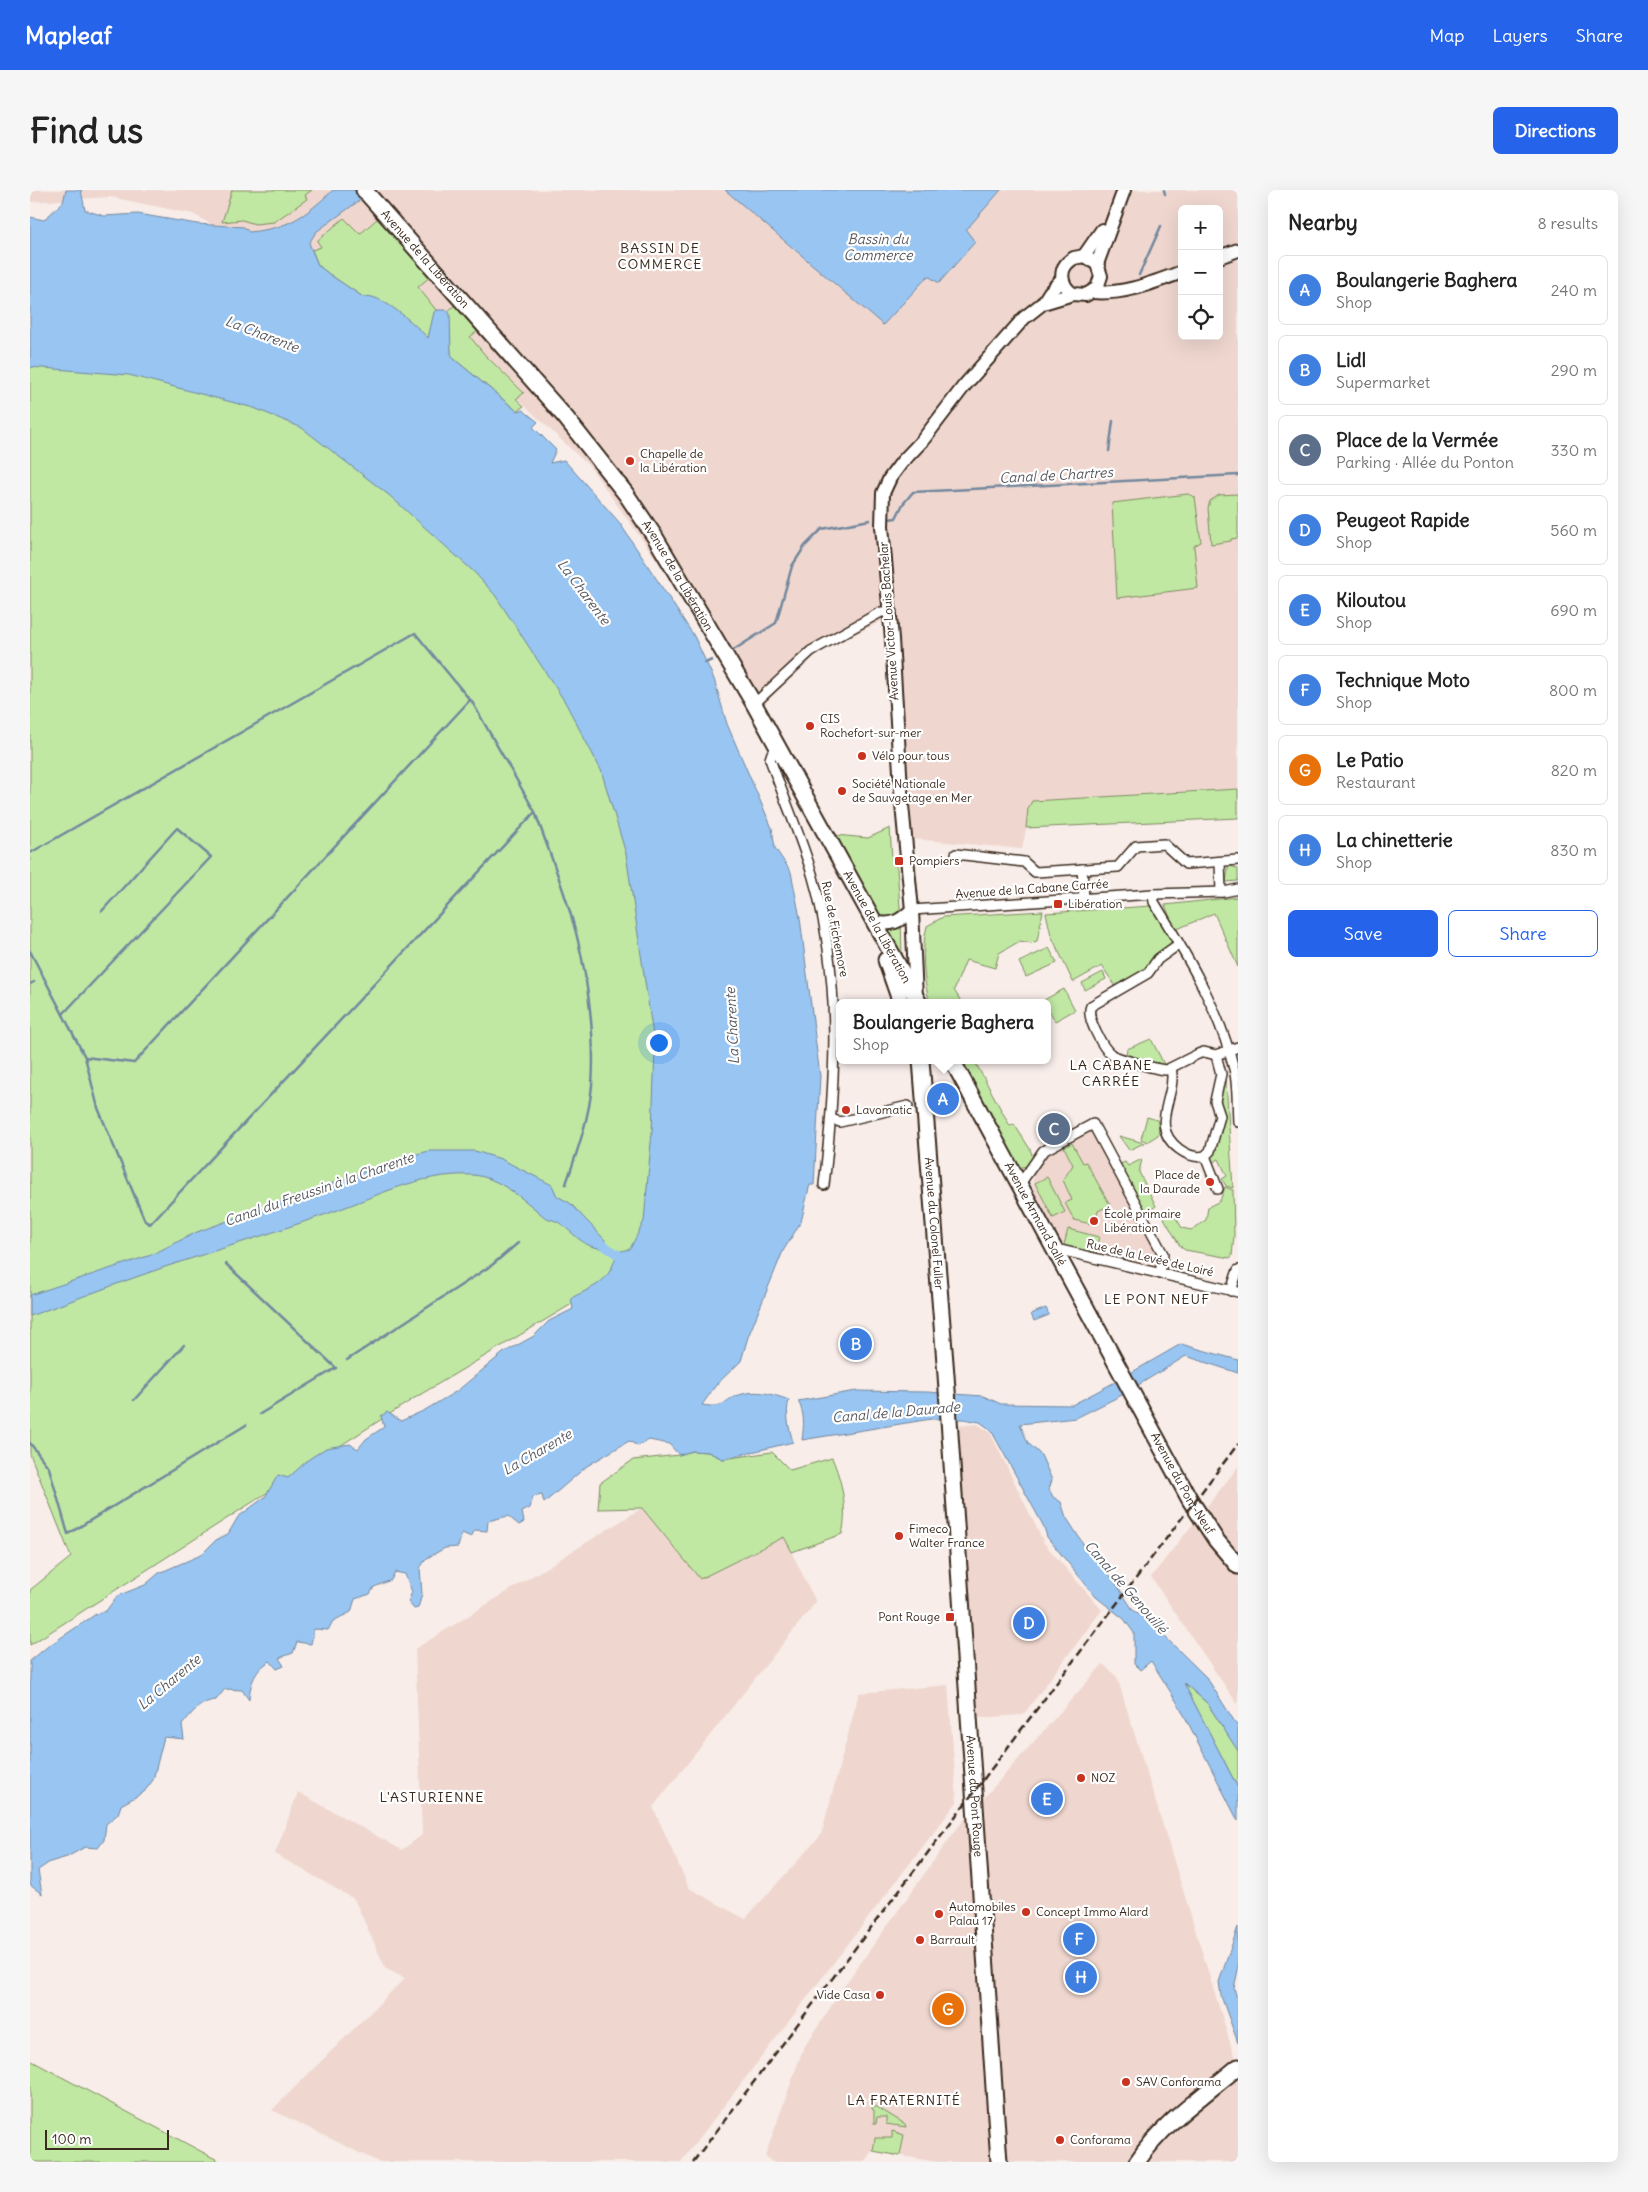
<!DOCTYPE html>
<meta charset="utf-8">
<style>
body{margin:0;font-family:Delius,sans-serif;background:#f6f6f6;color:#222}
.controls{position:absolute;right:15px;top:15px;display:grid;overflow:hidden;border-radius:8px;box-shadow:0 5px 20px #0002}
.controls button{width:45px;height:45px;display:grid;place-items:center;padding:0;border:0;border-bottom:1px solid #e0e0e0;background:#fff;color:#222;font:25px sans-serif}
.scale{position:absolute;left:15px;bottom:12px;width:124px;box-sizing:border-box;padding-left:5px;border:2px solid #3b2a1e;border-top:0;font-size:14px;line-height:18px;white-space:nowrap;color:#3b2a1e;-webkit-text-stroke:4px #fff;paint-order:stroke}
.you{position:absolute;left:628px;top:852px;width:18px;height:18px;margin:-12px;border:4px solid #fff;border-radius:50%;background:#1a73e8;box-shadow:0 0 0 8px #1a73e833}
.badge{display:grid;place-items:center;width:32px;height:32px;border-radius:50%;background:#2563eb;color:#fff;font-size:16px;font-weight:700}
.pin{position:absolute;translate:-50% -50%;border:2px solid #fff;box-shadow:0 1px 5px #0006}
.popup{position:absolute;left:806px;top:809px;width:215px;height:65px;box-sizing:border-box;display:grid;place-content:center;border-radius:8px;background:#fff;filter:drop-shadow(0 1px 4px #0005);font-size:16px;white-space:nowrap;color:#767676}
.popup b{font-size:19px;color:#222}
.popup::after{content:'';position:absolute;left:50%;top:100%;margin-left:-10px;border:10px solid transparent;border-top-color:#fff}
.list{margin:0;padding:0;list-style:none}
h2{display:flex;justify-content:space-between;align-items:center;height:65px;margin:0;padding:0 20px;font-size:21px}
h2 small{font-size:16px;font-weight:400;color:#767676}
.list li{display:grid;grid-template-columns:32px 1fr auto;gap:15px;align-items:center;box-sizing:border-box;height:70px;margin:0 10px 10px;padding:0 10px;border:1px solid #e0e0e0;border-radius:8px}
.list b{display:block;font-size:19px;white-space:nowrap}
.list p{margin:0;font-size:16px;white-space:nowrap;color:#767676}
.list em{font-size:16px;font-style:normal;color:#767676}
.actions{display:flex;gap:10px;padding:15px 20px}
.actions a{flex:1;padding:11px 0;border:1px solid #2563eb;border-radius:8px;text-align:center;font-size:18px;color:#2563eb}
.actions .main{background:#2563eb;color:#fff}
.icon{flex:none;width:28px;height:28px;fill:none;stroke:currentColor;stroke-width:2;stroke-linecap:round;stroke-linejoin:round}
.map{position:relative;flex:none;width:1208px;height:1972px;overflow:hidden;border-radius:8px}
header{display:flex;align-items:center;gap:30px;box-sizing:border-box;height:70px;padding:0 25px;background:#2563eb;color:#fff}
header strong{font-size:24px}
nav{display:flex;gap:28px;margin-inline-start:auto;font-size:18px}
.intro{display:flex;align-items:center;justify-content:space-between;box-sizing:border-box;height:120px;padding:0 30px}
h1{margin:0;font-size:35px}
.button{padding:12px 22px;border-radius:8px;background:#2563eb;color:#fff;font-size:18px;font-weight:700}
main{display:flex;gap:30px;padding:0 30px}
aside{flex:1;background:#fff;border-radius:8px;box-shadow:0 5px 20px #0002}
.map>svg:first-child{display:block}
.built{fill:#efd7cf;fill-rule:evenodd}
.green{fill:#c0e8a3;stroke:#7e8960}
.water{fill:#98c5f2;stroke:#73879d}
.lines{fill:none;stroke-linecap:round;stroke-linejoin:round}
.stream{stroke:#73879d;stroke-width:2.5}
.canal{stroke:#98c5f2;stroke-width:9}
.street-casing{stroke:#3b2a1e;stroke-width:12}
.secondary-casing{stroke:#3b2a1e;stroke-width:16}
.primary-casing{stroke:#3b2a1e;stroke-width:19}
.street{stroke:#fff;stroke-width:9}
.secondary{stroke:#fff;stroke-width:12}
.primary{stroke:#fff;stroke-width:15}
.rail{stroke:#3b2a1e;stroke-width:2.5;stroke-dasharray:8 4;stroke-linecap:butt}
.poi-dot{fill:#c8321e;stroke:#fff;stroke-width:2}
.labels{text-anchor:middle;stroke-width:4.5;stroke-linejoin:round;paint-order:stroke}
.street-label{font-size:12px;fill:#3b2a1e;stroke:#fff}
.poi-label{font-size:12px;fill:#3b2a1e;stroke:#fff;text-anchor:start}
.water-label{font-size:14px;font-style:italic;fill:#57585e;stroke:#fff}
.neighbourhood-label{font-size:14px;letter-spacing:1px;fill:#3b2a1e;stroke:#fff}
</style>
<header>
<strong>Mapleaf</strong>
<nav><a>Map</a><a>Layers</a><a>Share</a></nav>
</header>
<div class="intro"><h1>Find us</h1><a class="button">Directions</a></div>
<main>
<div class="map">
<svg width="1208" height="1972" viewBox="0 0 1208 1972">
<rect width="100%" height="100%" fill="#f8ede9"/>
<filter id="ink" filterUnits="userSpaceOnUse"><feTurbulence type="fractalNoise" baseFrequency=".02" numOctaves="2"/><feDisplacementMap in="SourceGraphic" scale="10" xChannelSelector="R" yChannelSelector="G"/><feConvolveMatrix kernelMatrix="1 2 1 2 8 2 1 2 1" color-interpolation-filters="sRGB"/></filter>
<g filter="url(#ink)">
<g class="built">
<path d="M0 0H1208V599L1002 611 992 659 883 649 866 424 778 468 732 517 560 277 347 77 231 63 163 24 80 7 0 12ZM1152 19H1189V146H1152Z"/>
<path d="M1063 934 1129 1066 1127 1078 1030 1056 1005 1006 1002 993 1007 968Z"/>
<path d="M947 1234 960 1242 1014 1353 1072 1420 993 1525 947 1528 927 1236Z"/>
<path d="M1208 1277V1515L1121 1387Z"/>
<path d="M612 1318 670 1389 754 1347 786 1412 623 1617 659 1698 715 1729 791 1645 829 1503 918 1495 927 1612 651 1972H348L242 1920 375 1788 356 1779 324 1709 245 1664 268 1602 372 1660 392 1645 385 1459Z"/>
<path d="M1073 1474 1087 1487 1208 1878V1972H907L842 1961 834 1972H742L735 1966 773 1859 819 1789 928 1637Z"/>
</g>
<g class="green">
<path d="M202 0H282L275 5 277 9 244 32 225 34 212 30 192 32Z"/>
<path d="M314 28 330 44 348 28 402 85 388 97 406 120 398 148 389 139 333 107 299 84 288 75 282 60 291 57 287 51Z"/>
<path d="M426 114 449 140 440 147 456 166 494 203 486 209 494 216 487 221 423 168 421 164 418 121Z"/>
<path d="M0 158 251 205 527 435 659 859 607 1075 383 1209 0 1455V1400L41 1367 0 1264Z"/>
<path d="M1158 304 1165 307 1171 352 1164 356 1168 398 1087 408 1082 313Z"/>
<path d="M1208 304V348L1201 349V351L1181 354 1178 318 1180 311 1189 305Z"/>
<path d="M1208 599V628L996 638 998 619 1002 611Z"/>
<path d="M860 638 862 670 867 678 871 730 872 766 805 645 838 648Z"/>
<path d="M1201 676 1208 679V691L1196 692 1198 678Z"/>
<path d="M1208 707V777L1184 723 1145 740 1135 715Z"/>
<path d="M1121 716 1142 750C1133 773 1106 786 1086 797L1072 776 1043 792 1021 745 1016 723Z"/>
<path d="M1013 721 1007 751 1001 753 990 751 969 763 965 778 936 770 924 800 932 813H900C893 790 891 759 897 736L913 727Z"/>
<path d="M1019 758 1027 773 996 787 989 772Z"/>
<path d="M1073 782 1076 789 1055 800 1052 793Z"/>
<path d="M1034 799 1045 820 1025 831 1014 810Z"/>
<path d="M1121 849 1135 876 1096 865 1097 859Z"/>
<path d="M929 870H944L980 936 984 934 1000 959 1003 968 998 976 986 978Z"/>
<path d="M1193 891H1196L1203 998 1196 996 1192 989 1197 986 1189 969 1183 972 1181 967 1187 912Z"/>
<path d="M1117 927 1127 930 1129 937 1128 945 1117 952 1111 949Z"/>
<path d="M1089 946 1114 953 1099 960Z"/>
<path d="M1042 953 1053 973 1056 972 1080 1015 1068 1021 1065 1035 1044 1030 1035 1013 1042 1010 1033 990 1043 975 1034 957Z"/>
<path d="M1112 969 1109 982 1126 1016 1115 1024 1088 975 1095 972 1098 976Z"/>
<path d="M1017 987 1035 1022 1023 1028 1005 993Z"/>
<path d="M1195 997 1203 1000 1204 1046 1202 1066 1200 1068 1155 1060 1150 1056 1134 1028 1142 1021 1152 1038 1161 1040 1176 1030 1178 1017 1190 1011Z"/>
<path d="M1038 1039 1069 1047 1065 1063 1034 1055Z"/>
<path d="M662 1261 678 1262 693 1269 742 1262 760 1280 802 1268C812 1291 818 1319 812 1344L762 1362 754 1347 670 1389 612 1318 568 1319 570 1293 603 1270 649 1265Z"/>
<path d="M1153 1492 1177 1513 1208 1560V1598Z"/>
<path d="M0 1870 191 1972H0Z"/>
<path d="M842 1916 847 1917 875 1934 876 1937 856 1934V1927H847L846 1934H844V1920L842 1919Z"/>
<path d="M862 1941 874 1945 870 1966 843 1961 845 1948H862Z"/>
</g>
<g class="water">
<path d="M36 0H51L55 20 74 26 108 24 167 34 214 37 219 42C259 38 274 27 303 0H344L286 42 279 53 288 75 299 84 333 107C349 101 387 136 398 148L404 122 406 120H417L420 124 421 163 423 168 487 221 493 220 508 232 503 237 526 260 520 273 534 270 589 332 664 446 684 489 697 534 742 638 745 658 761 682 770 728 790 886 784 995H780L779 998 771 1032 753 1061 718 1147 711 1171 686 1195 672 1215C697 1219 691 1211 709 1205 727 1199 742 1204 759 1210 755 1224 759 1238 763 1252L693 1269 678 1262 662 1261 649 1265 639 1254 619 1250 608 1256 599 1251 557 1276 514 1313 512 1305 503 1307 500 1318 492 1322 494 1332 489 1335 478 1326 458 1331 457 1341 445 1340 441 1347 432 1343 428 1357 415 1358 397 1368 390 1378 392 1404 388 1418 384 1419 378 1412 382 1402 375 1384 365 1382 361 1390 344 1397 340 1404 325 1409 321 1422 303 1431 298 1440 284 1439 281 1454 267 1452 263 1463 249 1468 254 1476 247 1479 240 1471C225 1480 220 1493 219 1510L212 1500 195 1499 186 1510C170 1511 162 1523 152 1535L154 1549 134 1547 123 1590 114 1602 91 1615 88 1624 76 1634 74 1650 68 1658 55 1657 37 1667 20 1672 8 1680 12 1704 0 1695V1471L17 1457 66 1424 76 1421 87 1406 115 1395 129 1383 171 1365 186 1350 198 1344 208 1327 235 1307 248 1285 258 1288 279 1269 296 1258 320 1254 328 1259 336 1249 354 1237 351 1226 357 1222 371 1231 395 1220 427 1201 473 1163 504 1146 519 1131 543 1119 541 1108C567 1095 580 1092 587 1062L600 1059 614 1031 622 941 625 859 596 664 571 580 535 512 465 405 444 382 360 306 272 238 224 218 99 185 0 177V27L14 30 33 12Z"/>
<path d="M695 0H971L936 40 945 52 909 93 898 86 853 135Z"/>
<path d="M399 961H445L471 969 522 995 527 1006 540 1013 575 1050 576 1058C554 1060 545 1043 528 1032 522 1029 515 1029 511 1024 493 1009 468 987 443 985 389 982 344 1008 294 1025 240 1044 186 1060 132 1078 88 1093 44 1110 0 1126V1105L121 1065 167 1042 375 967Z"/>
<path d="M1016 1118 1019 1125 1004 1131 1001 1124Z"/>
<path d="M1151 1154 1208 1170V1183L1156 1166 1092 1205 1046 1228 990 1234 998 1253 1011 1265 1022 1290 1019 1299 1023 1307 1031 1312 1036 1327 1054 1355 1083 1389 1103 1420 1123 1435 1177 1488 1208 1537V1561L1177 1513 1154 1493 1208 1598V1631L1150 1517 1121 1471 1110 1480 1104 1474V1443L1094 1429 1066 1407 1017 1347 1014 1337 961 1240 950 1232 933 1229H901L772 1250C774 1235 775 1224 768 1211L826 1201 897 1202 953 1206 971 1214 1042 1215 1085 1192Z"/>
<path d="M1208 1737V1780L1204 1798 1208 1812V1853L1191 1806 1189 1792Z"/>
</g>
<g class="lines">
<g class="stream">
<path d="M1134 0 1135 4"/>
<path d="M1109 85 1131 36"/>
<path d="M1079 261 1083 231"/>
<path d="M859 329 866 328 873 314 883 302 1208 285"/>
<path d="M702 461 746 433 762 376 775 356 792 339 840 330"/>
<path d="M675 473 682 470"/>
<path d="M505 622C517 656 530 689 540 722 556 772 566 843 562 895 559 929 547 962 536 994"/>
<path d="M0 663 385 443 440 510 104 873 55 867 0 761"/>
<path d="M0 794 4 792"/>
<path d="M33 824 181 667 147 638 72 721"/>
<path d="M55 867 68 918 115 1031 120 1034 505 622 441 510"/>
<path d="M196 1074 306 1178 230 1224"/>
<path d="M317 1170 462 1075 488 1053"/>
<path d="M104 1210 154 1155"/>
<path d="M0 1253 19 1278 38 1344 216 1235"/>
</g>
<path class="canal" d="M567 1051 596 1070"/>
<defs>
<g id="street">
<path d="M724 514 781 461 851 422H859"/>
<path d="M749 560 742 563 740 569C754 609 771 647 783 687 812 788 806 891 794 995"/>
<path d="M926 664 994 672 1005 682 1088 677 1106 656 1134 654 1156 674 1208 670"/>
<path d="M1190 672 1191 702"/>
<path d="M1052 679 1054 709"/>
<path d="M1123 704 1124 712C1156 764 1189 818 1204 879 1208 895 1207 915 1208 932"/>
<path d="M882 720 1123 704 1194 702 1208 699"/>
<path d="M1149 754 1128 769 1118 783 1061 816C1055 826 1073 859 1082 865 1087 868 1129 880 1136 880L1168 864 1174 862 1186 865 1208 857"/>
<path d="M1141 878C1148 906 1117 935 1149 959 1157 965 1166 968 1175 966L1188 999"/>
<path d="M801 929 810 932 878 916"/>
<path d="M1175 966 1180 961 1190 926 1185 911 1191 884 1186 865"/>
<path d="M990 994 1013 961 1063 934 1133 1064 1130 1084"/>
<path d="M1026 1059 1208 1102"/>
<path d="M1201 1101 1208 1080"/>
</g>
<g id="secondary">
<path d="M1054 66 1072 40"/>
<path d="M1189 67 1208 60"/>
<path d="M1067 74 1094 0"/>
<path d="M1062 102C1094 105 1122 93 1152 82"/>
<path d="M1013 113 1020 102 1032 89"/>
<path d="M844 732C862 736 869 732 882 720"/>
<path d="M886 808 882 720 872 615 862 449 852 336 853 303 860 288 872 272 892 251 934 196 994 128 1013 113 1043 104 1056 105 1067 98 1071 86 1067 74 1054 66 1044 68C1028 77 1029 94 1043 104"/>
</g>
<g id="primary">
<path id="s1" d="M334 0 536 228 596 304 625 347 724 514 889 813"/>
<path d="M856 770 871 813"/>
<path id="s2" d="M891 870 916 1185 969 1972"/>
<path id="s3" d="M922 870 1160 1310 1186 1350 1208 1376"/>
<path d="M1107 1972C1133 1933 1172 1907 1208 1877"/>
</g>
</defs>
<use href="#street" class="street-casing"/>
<use href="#secondary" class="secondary-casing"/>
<use href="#primary" class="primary-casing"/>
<use href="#street" class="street"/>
<use href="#secondary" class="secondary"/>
<use href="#primary" class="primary"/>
<path class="rail" d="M663 1972 1208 1254"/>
</g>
</g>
<g class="poi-dot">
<circle cx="600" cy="271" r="5"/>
<circle cx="780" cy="536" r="5"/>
<circle cx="832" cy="566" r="5"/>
<circle cx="812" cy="601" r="5"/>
<rect x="864" y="666" width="10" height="10" rx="2.5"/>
<rect x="1023" y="709" width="10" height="10" rx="2.5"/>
<circle cx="816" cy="920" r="5"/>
<circle cx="1180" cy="992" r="5"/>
<circle cx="1064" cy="1031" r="5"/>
<circle cx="869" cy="1346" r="5"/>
<rect x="915" y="1422" width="10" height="10" rx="2.5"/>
<circle cx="1051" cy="1588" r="5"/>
<circle cx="996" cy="1722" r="5"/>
<circle cx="909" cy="1724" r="5"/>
<circle cx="890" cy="1750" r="5"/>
<circle cx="850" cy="1805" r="5"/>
<circle cx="1096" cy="1892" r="5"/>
<circle cx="1030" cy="1950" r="5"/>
</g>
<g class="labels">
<g class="street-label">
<text dy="4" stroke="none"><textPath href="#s1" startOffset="92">Avenue de la Libération</textPath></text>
<text dy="4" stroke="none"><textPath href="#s1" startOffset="498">Avenue de la Libération</textPath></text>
<text transform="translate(859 431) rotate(-94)" y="4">Avenue Victor-Louis Bachelar</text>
<text transform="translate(1002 699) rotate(-4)" y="4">Avenue de la Cabane Carrée</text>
<text dy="4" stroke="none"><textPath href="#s1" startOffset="902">Avenue de la Libération</textPath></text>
<text transform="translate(805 739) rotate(79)" y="4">Rue de Fichemore</text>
<text dy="4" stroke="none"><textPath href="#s3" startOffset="175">Avenue Armand Sallé</textPath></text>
<text dy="4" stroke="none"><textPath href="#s2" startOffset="164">Avenue du Colonel Fuller</textPath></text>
<text transform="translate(1120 1068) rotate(13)" y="4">Rue de la Levée de Loiré</text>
<text dy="4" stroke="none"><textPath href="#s3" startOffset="482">Avenue du Pont-Neuf</textPath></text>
<text dy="4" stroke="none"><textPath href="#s2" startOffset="738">Avenue du Pont Rouge</textPath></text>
</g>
<g class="poi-label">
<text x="610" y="268">Chapelle de<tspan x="610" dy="14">la Libération</tspan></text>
<text x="790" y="533">CIS<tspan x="790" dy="14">Rochefort-sur-mer</tspan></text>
<text x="842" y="570">Vélo pour tous</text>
<text x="822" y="598">Société Nationale<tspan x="822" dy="14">de Sauvgetage en Mer</tspan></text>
<text x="879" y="675">Pompiers</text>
<text x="1038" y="718">Libération</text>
<text x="826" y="924">Lavomatic</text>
<text x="1170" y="989" text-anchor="end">Place de<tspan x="1170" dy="14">la Daurade</tspan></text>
<text x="1074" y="1028">École primaire<tspan x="1074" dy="14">Libération</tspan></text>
<text x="879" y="1343">Fimeco<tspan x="879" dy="14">Walter France</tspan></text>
<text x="910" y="1431" text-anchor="end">Pont Rouge</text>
<text x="1061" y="1592">NOZ</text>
<text x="919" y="1721">Automobiles<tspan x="919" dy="14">Palau 17</tspan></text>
<text x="1006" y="1726">Concept Immo Alard</text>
<text x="900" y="1754">Barrault</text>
<text x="840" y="1809" text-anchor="end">Vide Casa</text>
<text x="1106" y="1896">SAV Conforama</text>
<text x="1040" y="1954">Conforama</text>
</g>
<g class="water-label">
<text x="848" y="54">Bassin du<tspan x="848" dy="16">Commerce</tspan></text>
<text transform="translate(232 144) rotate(21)" y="5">La Charente</text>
<text transform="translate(1026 285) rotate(-3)" y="5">Canal de Chartres</text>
<text transform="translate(554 402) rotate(53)" y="5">La Charente</text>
<text transform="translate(702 836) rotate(-93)" y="5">La Charente</text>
<text transform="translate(289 999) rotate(-19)" y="5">Canal du Freussin à la Charente</text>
<text transform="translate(866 1222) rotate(-5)" y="5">Canal de la Daurade</text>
<text transform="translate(507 1262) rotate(-30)" y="5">La Charente</text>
<text transform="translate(1096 1397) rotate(49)" y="5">Canal de Genouillé</text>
<text transform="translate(139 1492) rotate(-40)" y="5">La Charente</text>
</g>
<g class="neighbourhood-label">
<text x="630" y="63">BASSIN DE<tspan x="630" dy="16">COMMERCE</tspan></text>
<text x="1081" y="880">LA CABANE<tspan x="1081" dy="16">CARRÉE</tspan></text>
<text x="1127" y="1114">LE PONT NEUF</text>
<text x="402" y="1612">L'ASTURIENNE</text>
<text x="874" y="1915">LA FRATERNITÉ</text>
</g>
</g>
</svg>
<div class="controls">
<button>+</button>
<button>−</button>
<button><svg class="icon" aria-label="locate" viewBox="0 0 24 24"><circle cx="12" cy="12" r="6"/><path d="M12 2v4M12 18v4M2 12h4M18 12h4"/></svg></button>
</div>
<div class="scale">100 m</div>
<div class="you"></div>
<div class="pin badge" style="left:913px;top:909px;background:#3f7fe0">A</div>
<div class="popup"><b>Boulangerie Baghera</b>Shop</div>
<div class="pin badge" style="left:826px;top:1154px;background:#3f7fe0">B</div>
<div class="pin badge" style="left:1024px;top:939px;background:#5c6f8a">C</div>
<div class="pin badge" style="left:999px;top:1433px;background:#3f7fe0">D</div>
<div class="pin badge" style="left:1017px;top:1609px;background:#3f7fe0">E</div>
<div class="pin badge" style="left:1049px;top:1749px;background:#3f7fe0">F</div>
<div class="pin badge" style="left:918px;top:1819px;background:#e8710a">G</div>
<div class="pin badge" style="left:1051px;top:1787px;background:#3f7fe0">H</div>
</div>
<aside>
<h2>Nearby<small>8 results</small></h2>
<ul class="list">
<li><span class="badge" style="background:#3f7fe0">A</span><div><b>Boulangerie Baghera</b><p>Shop</p></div><em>240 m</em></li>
<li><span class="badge" style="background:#3f7fe0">B</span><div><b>Lidl</b><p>Supermarket</p></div><em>290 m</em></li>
<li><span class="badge" style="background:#5c6f8a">C</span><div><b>Place de la Vermée</b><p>Parking · Allée du Ponton</p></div><em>330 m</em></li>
<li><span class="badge" style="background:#3f7fe0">D</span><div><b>Peugeot Rapide</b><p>Shop</p></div><em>560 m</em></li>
<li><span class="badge" style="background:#3f7fe0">E</span><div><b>Kiloutou</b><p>Shop</p></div><em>690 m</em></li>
<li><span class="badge" style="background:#3f7fe0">F</span><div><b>Technique Moto</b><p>Shop</p></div><em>800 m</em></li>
<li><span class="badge" style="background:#e8710a">G</span><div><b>Le Patio</b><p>Restaurant</p></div><em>820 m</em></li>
<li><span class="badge" style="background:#3f7fe0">H</span><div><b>La chinetterie</b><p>Shop</p></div><em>830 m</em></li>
</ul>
<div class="actions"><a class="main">Save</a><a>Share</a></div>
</aside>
</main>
